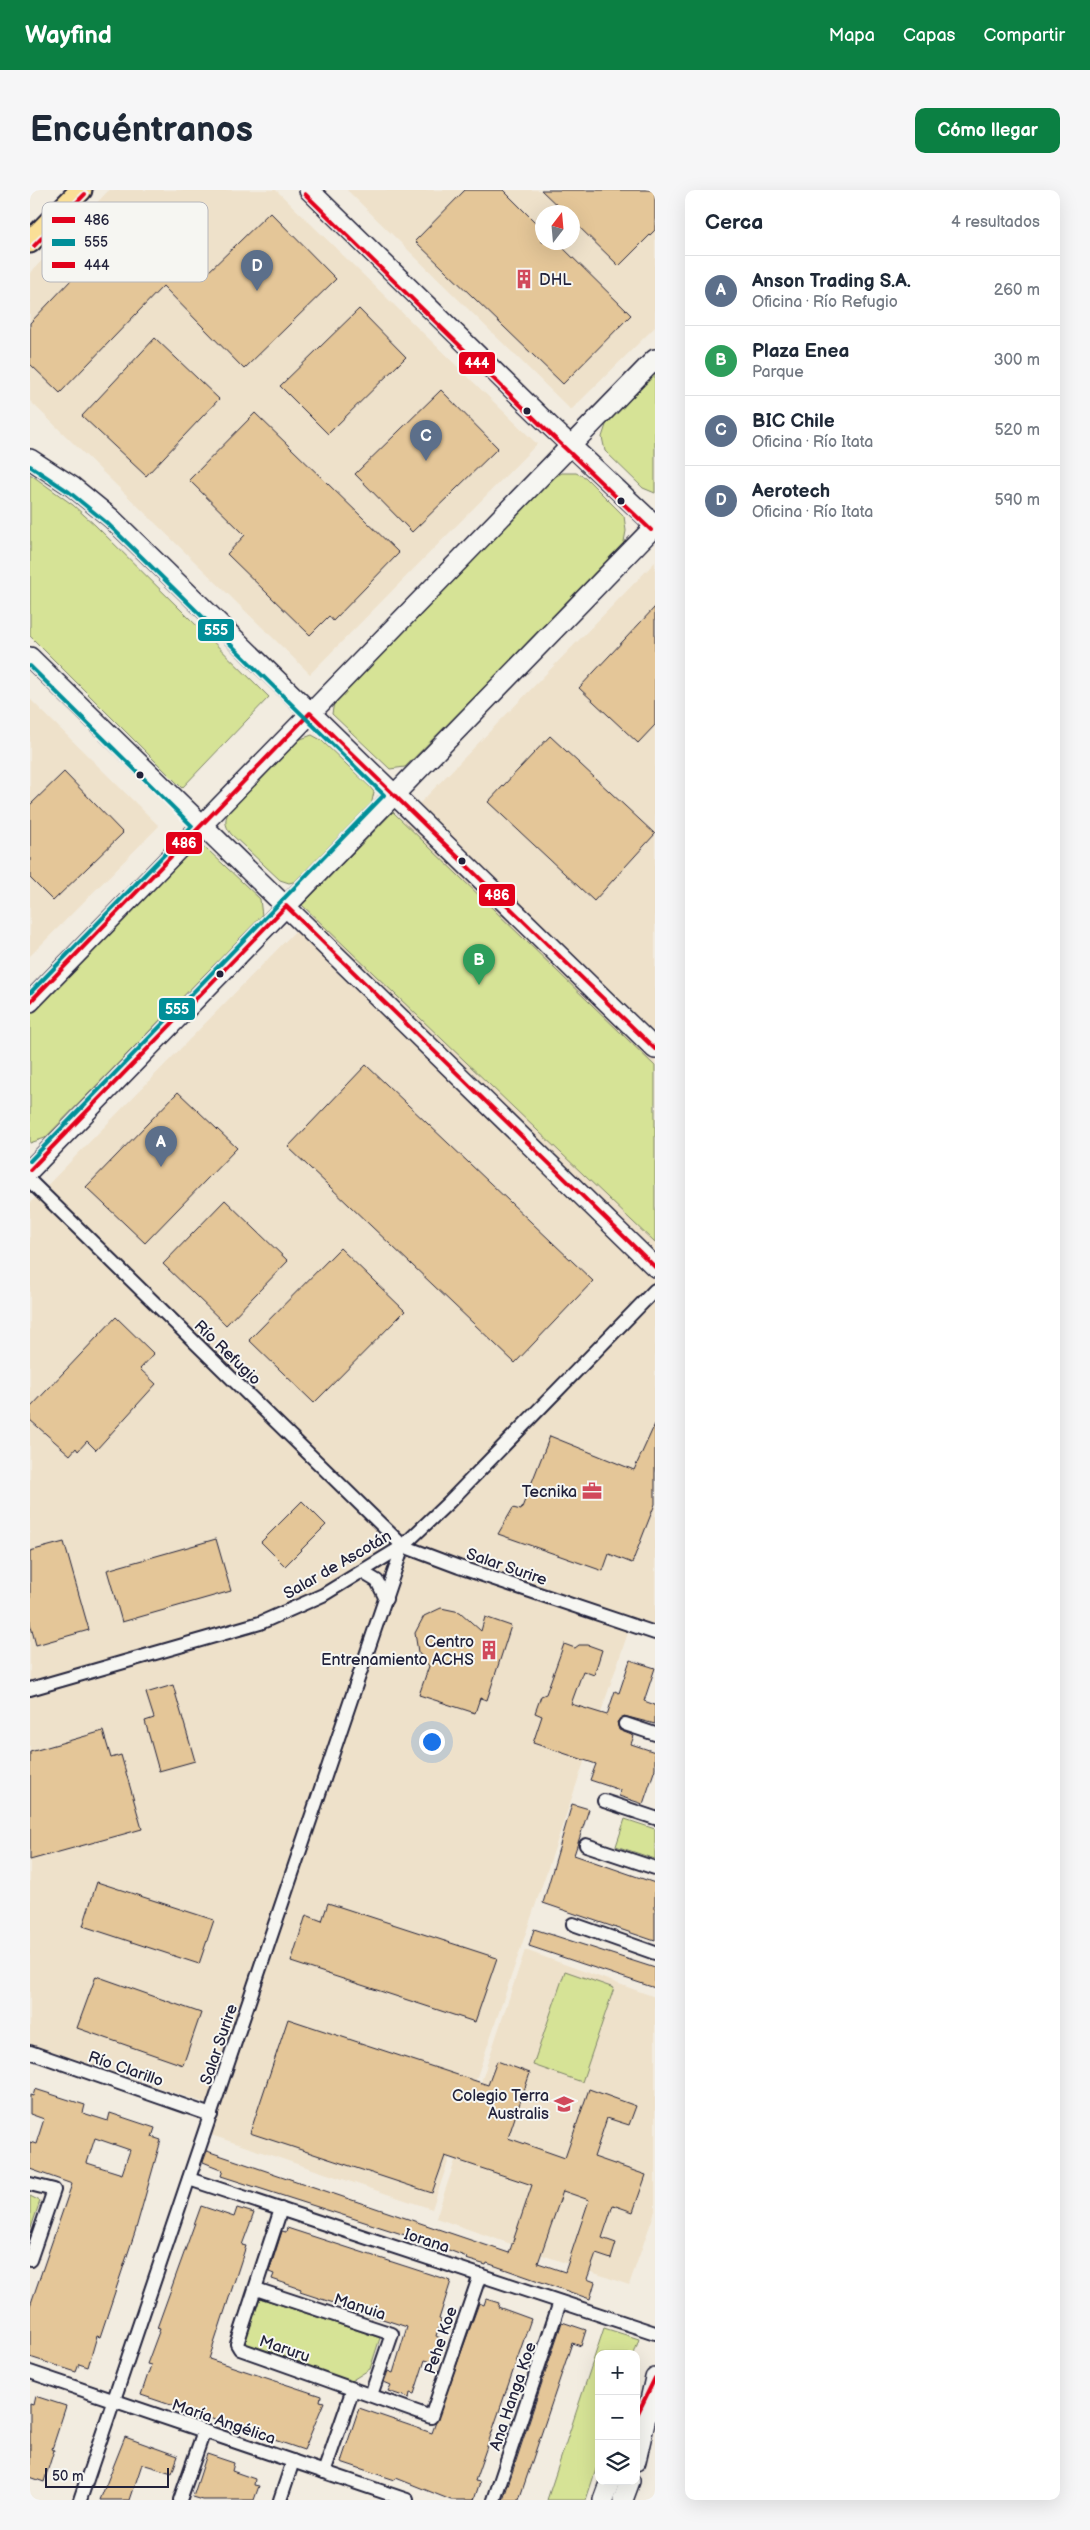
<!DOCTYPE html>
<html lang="es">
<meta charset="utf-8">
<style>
body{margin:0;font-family:"Balsamiq Sans",sans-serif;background:#f6f6f7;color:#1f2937}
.controls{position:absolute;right:15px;bottom:15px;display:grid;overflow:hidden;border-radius:10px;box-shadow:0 5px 20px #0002}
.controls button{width:45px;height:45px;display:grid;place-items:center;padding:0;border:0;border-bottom:1px solid #e0e1e3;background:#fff;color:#1f2937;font:25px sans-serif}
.compass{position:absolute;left:505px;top:15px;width:45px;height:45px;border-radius:50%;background:#fff;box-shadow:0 5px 20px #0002;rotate:16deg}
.scale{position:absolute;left:15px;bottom:12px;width:124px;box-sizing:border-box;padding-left:5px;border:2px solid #22223b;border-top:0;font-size:14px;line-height:18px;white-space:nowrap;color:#22223b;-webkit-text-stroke:4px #f6f6f2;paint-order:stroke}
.you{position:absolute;left:401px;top:1551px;width:18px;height:18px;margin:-12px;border:4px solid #fff;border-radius:50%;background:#1a73e8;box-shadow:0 0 0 8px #1a73e833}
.badge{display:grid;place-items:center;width:32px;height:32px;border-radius:50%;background:#0b8043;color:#fff;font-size:16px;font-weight:700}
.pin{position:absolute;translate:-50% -41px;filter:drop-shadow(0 1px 2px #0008)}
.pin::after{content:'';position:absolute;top:26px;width:18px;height:15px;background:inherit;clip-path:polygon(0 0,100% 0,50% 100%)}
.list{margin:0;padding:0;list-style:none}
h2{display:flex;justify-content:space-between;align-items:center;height:65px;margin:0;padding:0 20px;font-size:21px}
h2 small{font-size:16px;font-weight:400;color:#747a83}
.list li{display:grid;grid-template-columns:32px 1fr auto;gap:15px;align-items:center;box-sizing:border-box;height:70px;padding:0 20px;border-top:1px solid #e0e1e3}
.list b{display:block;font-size:19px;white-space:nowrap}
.list p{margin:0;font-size:16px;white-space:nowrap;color:#747a83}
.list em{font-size:16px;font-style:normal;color:#747a83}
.icon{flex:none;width:28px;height:28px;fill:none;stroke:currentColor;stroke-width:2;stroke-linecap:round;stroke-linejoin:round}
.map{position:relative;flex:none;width:625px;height:2310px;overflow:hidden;border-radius:10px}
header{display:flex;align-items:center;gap:30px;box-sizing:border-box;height:70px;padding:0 25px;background:#0b8043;color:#fff}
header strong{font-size:24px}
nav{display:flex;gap:28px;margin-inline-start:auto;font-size:18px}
.intro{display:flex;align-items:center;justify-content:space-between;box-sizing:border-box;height:120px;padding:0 30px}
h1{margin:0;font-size:35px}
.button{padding:12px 22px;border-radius:10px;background:#0b8043;color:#fff;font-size:18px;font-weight:700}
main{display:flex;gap:30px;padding:0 30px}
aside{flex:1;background:#fff;border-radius:10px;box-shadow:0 5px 20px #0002}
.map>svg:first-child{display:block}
.built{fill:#eee1ca;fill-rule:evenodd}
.green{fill:#d6e396;stroke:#7c8268}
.building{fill:#e4c698;stroke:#22223b;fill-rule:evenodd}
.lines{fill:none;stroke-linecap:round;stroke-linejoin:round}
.street-casing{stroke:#22223b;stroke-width:16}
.secondary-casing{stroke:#22223b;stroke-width:22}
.primary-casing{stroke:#22223b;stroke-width:25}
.street{stroke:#f6f6f2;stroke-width:12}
.secondary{stroke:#f6f6f2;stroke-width:19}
.primary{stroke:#fadf96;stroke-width:21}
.bus-1-casing{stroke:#f6f6f2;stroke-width:8}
.bus-2-casing{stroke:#f6f6f2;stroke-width:8}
.bus-3-casing{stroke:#f6f6f2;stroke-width:8}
.bus-1{stroke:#e2001a;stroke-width:4}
.bus-2{stroke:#008f99;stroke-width:4}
.bus-3{stroke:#e2001a;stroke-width:4}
.bus-dot{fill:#22223b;stroke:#f6f6f2;stroke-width:2}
.labels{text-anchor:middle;stroke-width:4;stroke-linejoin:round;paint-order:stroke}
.poi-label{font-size:16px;fill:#22223b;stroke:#f6f6f2;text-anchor:end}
.street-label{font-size:16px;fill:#22223b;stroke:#f6f6f2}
.key{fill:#f6f6f2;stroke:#b6b6bb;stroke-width:1}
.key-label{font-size:14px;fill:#22223b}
.line-badge{stroke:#f6f6f2;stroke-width:2}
.badge-label{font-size:14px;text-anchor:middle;font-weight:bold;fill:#fff}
</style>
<header>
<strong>Wayfind</strong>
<nav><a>Mapa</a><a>Capas</a><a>Compartir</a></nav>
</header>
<div class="intro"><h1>Encuéntranos</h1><a class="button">Cómo llegar</a></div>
<main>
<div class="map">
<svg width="625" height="2310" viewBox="0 0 625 2310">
<rect width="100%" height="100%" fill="#f2ece0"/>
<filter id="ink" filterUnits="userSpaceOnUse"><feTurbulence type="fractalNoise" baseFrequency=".02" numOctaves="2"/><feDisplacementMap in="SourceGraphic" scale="10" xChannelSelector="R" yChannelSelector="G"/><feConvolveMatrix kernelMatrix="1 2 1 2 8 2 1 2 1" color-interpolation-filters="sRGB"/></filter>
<g filter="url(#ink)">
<g class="built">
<path d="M79 0H246L507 254 280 484 0 211V83Z"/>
<path d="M317 0H625V137L541 220ZM512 22H542V52H512Z"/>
<path d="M625 372V1438L602 1431 402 2019 181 1945 190 1918 0 1854V1013Z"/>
<path d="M0 509 129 636 0 766Z"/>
<path d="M495 1760 625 1807V2021L599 2095 406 2028Z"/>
</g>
<g class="green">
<path d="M625 184V303L613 298 575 261 572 247 576 235Z"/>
<path d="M532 283H546L555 287 594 326 596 341 593 357 375 577 360 579 302 524 304 512 521 289Z"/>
<path d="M0 284 43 315 65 335 239 507 152 598 0 446Z"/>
<path d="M282 545 291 550 340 597 344 602 340 620 271 690 259 693 250 690 201 644C194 634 194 629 201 618L265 551Z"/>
<path d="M363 622 625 876V1053L272 715Z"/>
<path d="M170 656 177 659 230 709 232 726 15 948 0 953V824L158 662 164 657Z"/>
<path d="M595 1629 625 1639V1669L586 1656Z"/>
<path d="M535 1781 584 1798 552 1892 503 1875Z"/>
<path d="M0 2006 10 2011 0 2041Z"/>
<path d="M230 2108 350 2148 340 2179 321 2191 214 2155Z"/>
<path d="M574 2138 609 2149 604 2164H569V2270L556 2310H517Z"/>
</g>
<g class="building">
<path d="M435 0H473L512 39V52H527L601 125 533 194 385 51Z"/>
<path d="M511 0H625V40L589 76 542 30V22H534Z"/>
<path d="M107 21 175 85 240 22 306 89 214 179 133 96 30 203 0 174V133Z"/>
<path d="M329 119 376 167 298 244 250 196Z"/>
<path d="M125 148 189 209 116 286 52 226Z"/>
<path d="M411 200 468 258 382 342 325 284Z"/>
<path d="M225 223 369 363 303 431 299 426 280 445 197 364 215 345 159 290Z"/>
<path d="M625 417V535L608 553 549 498Z"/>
<path d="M520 546 625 644 564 711 458 612Z"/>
<path d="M34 582 93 643 23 711 0 688V615Z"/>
<path d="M336 875 563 1091 485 1173 258 957Z"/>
<path d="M148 902 207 958 115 1053 56 997Z"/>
<path d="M195 1010 258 1071 196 1135 133 1074Z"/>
<path d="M310 1058 375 1121 284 1213 219 1150Z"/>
<path d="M86 1127 124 1164 110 1179 126 1194 66 1260 57 1251 48 1261 46 1258 40 1265 0 1230V1218Z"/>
<path d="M625 1234V1314L602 1373 579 1364 573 1381 468 1344 483 1318 491 1320 520 1246 604 1280Z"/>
<path d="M272 1311 296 1335 255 1376 231 1352Z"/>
<path d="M186 1349 201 1401 92 1432 77 1380Z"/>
<path d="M34 1352 59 1440 6 1455 0 1433V1361Z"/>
<path d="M411 1418 430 1422 451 1441 455 1427 481 1436 457 1510 450 1508 445 1523 389 1505 399 1476 388 1462 385 1443 394 1426Z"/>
<path d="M534 1454 545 1458 549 1455H558L572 1460 564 1485 553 1481 541 1514 577 1525 585 1501 589 1503 600 1470 625 1478 614 1511 625 1515V1534L594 1526 587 1532 589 1540 604 1546 601 1554 625 1562V1579L613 1614 589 1606 590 1600 560 1590 566 1574 503 1553 512 1526 505 1523 511 1506 516 1504Z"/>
<path d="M143 1495 165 1571 129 1581 115 1531 124 1528 116 1503Z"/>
<path d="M73 1541 81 1568 91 1565 112 1639 0 1670V1562Z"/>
<path d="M542 1614 559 1619 544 1665 625 1693V1751L513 1713Z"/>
<path d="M67 1692 184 1730 169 1774 53 1736Z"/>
<path d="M298 1713 467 1768 445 1832 261 1772 276 1725 292 1731Z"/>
<path d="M504 1739 625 1778V1798L499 1756Z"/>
<path d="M66 1786 171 1823 153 1875 47 1838Z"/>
<path d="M258 1829 458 1895 467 1871 500 1883 478 1948 535 1968 559 1899 606 1916 599 1935 577 1928 564 1967 616 1985 603 2022 583 2015 572 2048 586 2053 581 2069 566 2064 557 2089 565 2092 560 2109 457 2073 456 2075 436 2069 437 2067 403 2054 191 1986 193 1980 173 1972 177 1961 479 2063 502 1995 415 1966 402 2003 220 1943ZM533 2001 559 2010 535 2082 508 2073Z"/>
<path d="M5 1899 55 1915 53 1923 78 1931 80 1923 125 1938 122 1947 131 1950 105 2042 70 2147 67 2146 58 2177 49 2174 46 2182 0 2167V2116L42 1994 0 1979V1952L6 1954 14 1929 0 1924V1905L3 1906ZM65 1948 100 1960 92 1984 57 1973Z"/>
<path d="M171 2016 204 2027 207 2018 224 2023 212 2055 216 2056 179 2169 291 2206 290 2211 294 2212 274 2260 111 2205 121 2175 117 2174 130 2139 127 2138Z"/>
<path d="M257 2038 421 2091 409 2129 411 2130 406 2146 410 2148 402 2172 395 2170 384 2204 380 2203 379 2208 358 2201 361 2195 354 2192 358 2181 363 2183 377 2137 270 2102 271 2099 242 2089 244 2084 239 2082 252 2041 256 2042Z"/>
<path d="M456 2109 469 2113 468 2117 501 2129 445 2291 450 2292 444 2310H421L366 2288 365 2290 311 2272 329 2218 402 2243 449 2113 454 2115Z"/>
<path d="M532 2132 556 2140 551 2156 542 2153 489 2310H473Z"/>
<path d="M5 2206 36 2216 22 2259 24 2260 14 2292 0 2287V2214L3 2215Z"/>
<path d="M95 2247 148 2266 142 2283 112 2274 100 2310H70Z"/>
<path d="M177 2264 204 2273 202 2281 225 2289 224 2295 229 2296 224 2310H173L163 2307Z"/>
</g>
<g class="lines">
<defs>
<g id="street">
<path d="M0 991 373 1356 429 1377 625 1443"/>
<path d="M332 1382 347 1391 356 1409"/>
<path d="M0 1499 230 1433 293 1405 373 1356 419 1312 625 1100"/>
<path d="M595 1534 625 1544"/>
<path d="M574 1611 625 1628"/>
<path d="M556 1655 625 1678"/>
<path d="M543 1734 625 1763"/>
<path d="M0 1862 181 1925"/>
<path d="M159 1989 625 2143"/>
<path d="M0 1994 24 2000 0 2070"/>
<path d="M251 2019 207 2154 210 2159 401 2227 450 2085"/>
<path d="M226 2099 362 2144 341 2205"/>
<path d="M0 2182 377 2310"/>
<path d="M294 2282 323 2199"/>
<path d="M50 2310 373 1356"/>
<path d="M150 2310 174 2241"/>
<path d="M250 2310 263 2271"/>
<path d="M464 2310 530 2112"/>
</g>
<g id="secondary">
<path d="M279 0 520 236 625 335"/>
<path d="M0 269 43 297 81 328 625 859"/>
<path d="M0 467 625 1077"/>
<path d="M0 812 625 169"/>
<path d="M0 980 625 336"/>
<path d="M606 2271 625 2188"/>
<path d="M573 2310 580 2291"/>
<path d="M593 2310 600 2291"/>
</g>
<path id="primary" d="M0 52 51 0"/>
</defs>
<use href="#street" class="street-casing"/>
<use href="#secondary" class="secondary-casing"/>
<use href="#primary" class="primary-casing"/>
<use href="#street" class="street"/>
<use href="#secondary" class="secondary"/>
<use href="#primary" class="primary"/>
<defs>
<g id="bus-1">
<path d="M0 812 280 523 625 859"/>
<path d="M0 980 256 716 625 1077"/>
<path d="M606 2227 625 2188"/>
</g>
<g id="bus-2">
<path d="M0 276 39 302 77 333 354 605 0 971"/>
<path d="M0 476 162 636 0 803"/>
</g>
<g id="bus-3">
<path d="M275 4 516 240 621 340"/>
<path d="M4 56 55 4"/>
</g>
</defs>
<use href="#bus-1" class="bus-1-casing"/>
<use href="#bus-2" class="bus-2-casing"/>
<use href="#bus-3" class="bus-3-casing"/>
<use href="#bus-1" class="bus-1"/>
<use href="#bus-2" class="bus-2"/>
<use href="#bus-3" class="bus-3"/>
</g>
</g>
<defs>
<symbol id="building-bare" viewBox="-9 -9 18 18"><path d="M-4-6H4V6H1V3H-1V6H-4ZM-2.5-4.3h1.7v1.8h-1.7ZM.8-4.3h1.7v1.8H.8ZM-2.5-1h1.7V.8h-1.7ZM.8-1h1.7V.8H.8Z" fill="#d1495b" stroke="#f6f6f2" stroke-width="2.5" paint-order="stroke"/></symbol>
<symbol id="office-bare" viewBox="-9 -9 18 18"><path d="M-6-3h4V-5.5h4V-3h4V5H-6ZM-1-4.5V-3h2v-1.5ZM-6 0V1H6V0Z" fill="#d1495b" stroke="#f6f6f2" stroke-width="2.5" paint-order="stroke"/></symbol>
<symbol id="school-bare" viewBox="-9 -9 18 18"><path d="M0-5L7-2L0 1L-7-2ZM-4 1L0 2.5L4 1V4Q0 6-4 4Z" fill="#d1495b" stroke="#f6f6f2" stroke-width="2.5" paint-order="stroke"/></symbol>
</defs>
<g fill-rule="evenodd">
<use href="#building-bare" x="480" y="75" width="28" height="28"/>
<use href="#office-bare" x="548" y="1287" width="28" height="28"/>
<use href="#building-bare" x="445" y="1446" width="28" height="28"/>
<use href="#school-bare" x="520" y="1900" width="28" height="28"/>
</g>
<g class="bus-dot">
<circle cx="497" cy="221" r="4.5"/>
<circle cx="591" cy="311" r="4.5"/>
<circle cx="110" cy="585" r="4.5"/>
<circle cx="432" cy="671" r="4.5"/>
<circle cx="190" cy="784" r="4.5"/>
</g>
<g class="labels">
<g class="poi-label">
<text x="509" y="95" text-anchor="start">DHL</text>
<text x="547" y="1307">Tecnika</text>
<text x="444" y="1457">Centro<tspan x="444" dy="18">Entrenamiento ACHS</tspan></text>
<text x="519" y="1911">Colegio Terra<tspan x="519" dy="18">Australis</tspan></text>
</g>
<g class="street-label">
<text transform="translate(198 1162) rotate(44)" y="6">Río Refugio</text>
<text transform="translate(307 1374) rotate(-30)" y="6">Salar de Ascotán</text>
<text transform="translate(477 1376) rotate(19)" y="6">Salar Surire</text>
<text transform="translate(188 1854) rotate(-71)" y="6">Salar Surire</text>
<text transform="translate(96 1878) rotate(19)" y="6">Río Clarillo</text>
<text transform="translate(397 2050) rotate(18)" y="6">Iorana</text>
<text transform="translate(330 2116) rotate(18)" y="6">Manuia</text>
<text transform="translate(410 2150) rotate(-71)" y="6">Pehe Koe</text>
<text transform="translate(255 2158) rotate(19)" y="6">Maruru</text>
<text transform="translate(482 2206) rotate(-71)" y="6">Ana Hanga Koe</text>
<text transform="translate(194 2231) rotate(19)" y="6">María Angélica</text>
</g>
</g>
<rect x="12" y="12" width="166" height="80" rx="8" class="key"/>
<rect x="22" y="27" width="23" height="6" fill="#e2001a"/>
<rect x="22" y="49" width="23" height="7" fill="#008f99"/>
<rect x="22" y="72" width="23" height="6" fill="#e2001a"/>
<g class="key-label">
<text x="54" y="35">486</text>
<text x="54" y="57">555</text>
<text x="54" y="80">444</text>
</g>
<g class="line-badge">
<rect x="428" y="161" width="38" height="24" rx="5" fill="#e2001a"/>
<rect x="167" y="428" width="38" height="24" rx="5" fill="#008f99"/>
<rect x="135" y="641" width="38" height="24" rx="5" fill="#e2001a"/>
<rect x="448" y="693" width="38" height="24" rx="5" fill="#e2001a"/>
<rect x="128" y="807" width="38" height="24" rx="5" fill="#008f99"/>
</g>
<g class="badge-label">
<text x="447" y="178">444</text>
<text x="186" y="445">555</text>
<text x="154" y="658">486</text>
<text x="467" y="710">486</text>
<text x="147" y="824">555</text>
</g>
</svg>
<div class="controls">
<button>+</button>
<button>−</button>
<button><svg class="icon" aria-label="layers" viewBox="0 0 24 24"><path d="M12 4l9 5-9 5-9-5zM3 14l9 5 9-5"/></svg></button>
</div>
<svg class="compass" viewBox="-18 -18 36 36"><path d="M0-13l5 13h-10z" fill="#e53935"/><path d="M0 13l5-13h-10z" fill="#747a83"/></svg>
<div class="scale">50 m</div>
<div class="you"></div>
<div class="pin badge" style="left:131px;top:977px;background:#5c6f8a">A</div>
<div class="pin badge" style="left:449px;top:795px;background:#2e9e5b">B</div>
<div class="pin badge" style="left:396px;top:271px;background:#5c6f8a">C</div>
<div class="pin badge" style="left:227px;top:101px;background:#5c6f8a">D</div>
</div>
<aside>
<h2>Cerca<small>4 resultados</small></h2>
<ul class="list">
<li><span class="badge" style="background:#5c6f8a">A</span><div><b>Anson Trading S.A.</b><p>Oficina · Río Refugio</p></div><em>260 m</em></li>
<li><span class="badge" style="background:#2e9e5b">B</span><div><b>Plaza Enea</b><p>Parque</p></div><em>300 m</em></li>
<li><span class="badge" style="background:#5c6f8a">C</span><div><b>BIC Chile</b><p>Oficina · Río Itata</p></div><em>520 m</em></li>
<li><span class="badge" style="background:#5c6f8a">D</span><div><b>Aerotech</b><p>Oficina · Río Itata</p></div><em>590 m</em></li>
</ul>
</aside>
</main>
